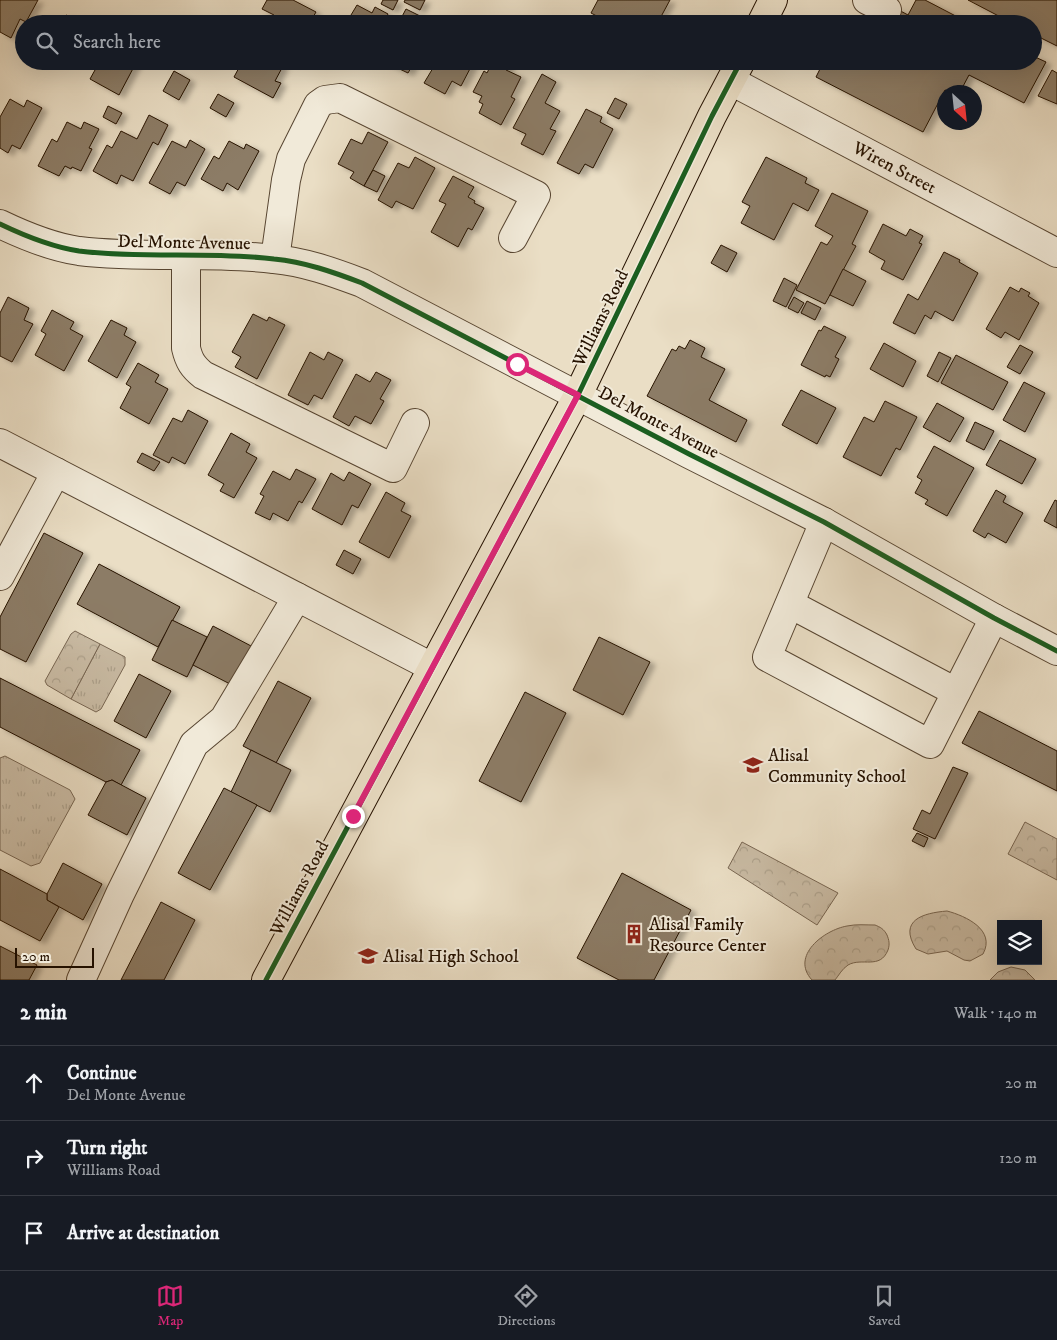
<!DOCTYPE html>
<meta charset="utf-8">
<style>
body{margin:0;font-family:"IM FELL DW Pica",serif;background:#242831;color:#f1f3f6}
.controls{position:absolute;right:15px;bottom:15px;display:grid;overflow:hidden;border-radius:0px;box-shadow:0 5px 20px #0002}
.controls button{width:45px;height:45px;display:grid;place-items:center;padding:0;border:0;border-bottom:1px solid #363941;background:#171b24;color:#f1f3f6;font:25px sans-serif}
.compass{position:absolute;left:937px;top:85px;width:45px;height:45px;border-radius:50%;background:#171b24;box-shadow:0 5px 20px #0002;rotate:153deg}
.scale{position:absolute;left:15px;bottom:12px;width:79px;box-sizing:border-box;padding-left:5px;border:2px solid #261200;border-top:0;font-size:14px;line-height:18px;white-space:nowrap;color:#261200;-webkit-text-stroke:4px #f1ead9;paint-order:stroke}
.stop{position:absolute;width:15px;height:15px;margin:-11px;border:4px solid #db2777;border-radius:50%;background:#fff}
.stop.end{background:#db2777;border-color:#fff;box-shadow:0 1px 5px #0008}
.list{margin:0;padding:0;list-style:none}
h2{display:flex;justify-content:space-between;align-items:center;height:65px;margin:0;padding:0 20px;font-size:21px}
h2 small{font-size:16px;font-weight:400;color:#9ea1a6}
.list li{display:grid;grid-template-columns:32px 1fr auto;gap:15px;align-items:center;box-sizing:border-box;height:75px;padding:0 20px;border-top:1px solid #363941}
.list b{display:block;font-size:19px;white-space:nowrap}
.list p{margin:0;font-size:16px;white-space:nowrap;color:#9ea1a6}
.list em{font-size:16px;font-style:normal;color:#9ea1a6}
.icon{flex:none;width:28px;height:28px;fill:none;stroke:currentColor;stroke-width:2;stroke-linecap:round;stroke-linejoin:round}
.map{position:relative;flex:none;width:1057px;height:980px;overflow:hidden}
.search{position:absolute;background:#171b24;box-shadow:0 5px 20px #0002;left:15px;right:15px;top:15px;height:55px;display:flex;align-items:center;gap:12px;box-sizing:border-box;padding:0 18px;border-radius:28px;color:#9ea1a6;font-size:19px}
.sheet{height:290px;background:#171b24}
nav{display:flex;justify-content:space-around;align-items:center;box-sizing:border-box;height:70px;border-top:1px solid #363941;background:#171b24;font-size:14px;color:#9ea1a6}
nav a{display:grid;justify-items:center;gap:2px}
nav .on{color:#db2777}
.map>svg:first-child{display:block}
.grass{fill:url(#grass-tufts);stroke:#786652}
.park{fill:url(#park-crowns);stroke:#786652}
.building{fill:#8c7c66;stroke:#261200;filter:url(#shadow)}
.lines{fill:none;stroke-linecap:round;stroke-linejoin:round}
.minor-casing{stroke:#574531;stroke-width:30}
.major-casing{stroke:#261200;stroke-width:30}
.minor{stroke:#f1ead9;stroke-width:28}
.major{stroke:#eadec5;stroke-width:28}
.cycleway-casing{stroke:#f1ead9;stroke-width:8}
.cycleway{stroke:#1b5e20;stroke-width:5}
.route{stroke:#db2777;stroke-width:6}
.labels{text-anchor:middle;stroke-width:4;stroke-linejoin:round;paint-order:stroke}
.street-label{font-size:18px;fill:#261200;stroke:#f1ead9}
.poi-label{font-size:18px;fill:#261200;stroke:#f1ead9;text-anchor:start}
</style>
<div class="map">
<svg width="1057" height="980" viewBox="0 0 1057 980">
<defs>
<pattern id="grass-tufts" width="24" height="20" patternUnits="userSpaceOnUse" patternTransform="scale(1.25)"><rect width="24" height="20" fill="#c9bba4"/><path d="M3 7l-1-3M5 7V3M7 7l1-3M15 17l-1-3M17 17v-4M19 17l1-3" fill="none" stroke="#aca08b"/></pattern>
<pattern id="park-crowns" width="20" height="18" patternUnits="userSpaceOnUse" patternTransform="scale(1.25)"><rect width="20" height="18" fill="#c9bba4"/><path d="M2 6a3 3 0 1 1 6 0M12 15a3 3 0 1 1 6 0" fill="none" stroke="#aca08b"/></pattern>
<filter id="shadow"><feDropShadow dx="5.5" dy="3" stdDeviation="2.5" flood-color="#0004"/></filter>
</defs>
<rect width="100%" height="100%" fill="#eadec5"/>
<filter id="stains"><feTurbulence type="fractalNoise" baseFrequency=".004" numOctaves="4"/><feColorMatrix values="0 0 0 0 .2 0 0 0 0 .09 0 0 0 0 .02 0 0 0 .5 -.17"/></filter>
<radialGradient id="worn" r=".72"><stop offset=".6" stop-color="#630" stop-opacity="0"/><stop offset="1" stop-color="#630" stop-opacity=".3"/></radialGradient>
<g class="grass">
<path d="M100 644 125 657V665L101 709 96 712 71 699Z"/>
<path d="M5 756 70 790 75 799 40 863 31 866 0 850V758Z"/>
</g>
<g class="park">
<path d="M75 631 100 644 71 699 47 685 45 681 71 634Z"/>
<path d="M1025 822 1057 839V880L1008 854Z"/>
<path d="M742 842 838 893 817 925 728 868Z"/>
<path d="M947 911C966 916 996 930 983 954L970 961 964 960 947 951 928 954 916 949C898 920 923 913 947 911Z"/>
<path d="M875 925C880 927 884 929 887 935 889 940 890 944 888 950 880 970 862 957 848 965 842 969 839 975 835 980H812C790 956 824 930 847 926 856 924 866 925 875 925Z"/>
<path d="M1011 967 1025 970 1035 980H990L998 972Z"/>
</g>
<g class="building">
<path d="M0 0H38L26 22 20 19 11 38 0 32Z"/>
<path d="M267 0H293L316 12 309 24H269L274 15 262 9Z"/>
<path d="M383 0H398L393 10 381 4Z"/>
<path d="M405 0H425L420 10 404 2Z"/>
<path d="M598 0H670L657 24H612L591 13Z"/>
<path d="M916 0H925L971 24 888 23 895 8 908 15Z"/>
<path d="M968 0H1057V46L1033 34V24H1014Z"/>
<path d="M357 5 372 13 375 7 388 14 383 24H340L343 17 348 20Z"/>
<path d="M406 9 420 16 416 23 417 24H398Z"/>
<path d="M66 15 85 24H62Z"/>
<path d="M44 17 58 24H40Z"/>
<path d="M1033 56 1046 62 1024 103 969 75 960 92H950L945 90 923 132 816 77 824 61H1033Z"/>
<path d="M100 61H137L119 95 90 79Z"/>
<path d="M237 61H274L283 66 275 81 281 83 273 98 234 77 241 64Z"/>
<path d="M388 61H415L408 73 387 63Z"/>
<path d="M427 61H474L461 86 452 81 445 94 424 83 433 68 425 64Z"/>
<path d="M493 61H511L506 70 521 77 511 97 515 99 501 125 479 113 483 104 479 102 482 96 473 92 484 71 487 73Z"/>
<path d="M1052 70 1057 73V104L1038 96Z"/>
<path d="M174 71 190 80 179 100 163 91Z"/>
<path d="M542 74 556 82 545 103 560 111 550 129 556 131 543 155 521 144 526 134 513 128Z"/>
<path d="M218 94 234 103 226 117 210 108Z"/>
<path d="M615 98 627 104 619 119 607 113Z"/>
<path d="M10 99 24 107 27 100 42 108 20 149 12 145 8 153 0 148V117Z"/>
<path d="M108 106 122 113 116 124 103 117Z"/>
<path d="M586 109 602 117 600 122 613 129 593 168 585 164 579 174 557 163Z"/>
<path d="M149 115 168 125 158 145 153 142 133 181 121 175 117 184 93 171 107 145 112 148 121 131 137 139Z"/>
<path d="M67 122 81 129 84 122 99 129 89 148 92 149 81 171 72 167 71 169 65 166 59 176 38 166 52 139 57 142Z"/>
<path d="M368 132 388 142 364 186 350 178 354 172 338 164 351 139 362 144Z"/>
<path d="M190 140 205 149 185 186 177 182 170 194 149 183 172 141 186 148Z"/>
<path d="M229 141 244 149 246 144 259 151 238 190 227 183 223 191 201 179 214 156 219 159Z"/>
<path d="M415 157 435 168 413 209 396 201 392 208 378 200 398 163 409 168Z"/>
<path d="M766 157 807 178 805 183 819 190 808 211 793 203 774 240 741 223 750 206 742 202Z"/>
<path d="M373 170 385 176 377 192 364 186Z"/>
<path d="M453 176 474 187 468 197 475 201 474 203 484 208 472 230 468 228 458 247 431 232 446 204 439 201Z"/>
<path d="M832 193 868 211 852 244 856 246 825 304 796 290 821 242 827 245 833 236 815 226Z"/>
<path d="M883 224 906 236 910 229 923 236 919 243 922 244 903 280 881 269 885 261 869 252Z"/>
<path d="M721 245 737 253 727 272 711 263Z"/>
<path d="M944 252 960 260 959 262 978 273 953 321 935 311 931 319 925 315 915 334 893 323 908 294 918 300Z"/>
<path d="M843 269 866 281 853 306 830 295Z"/>
<path d="M784 278 797 285 786 307 773 301Z"/>
<path d="M1010 287 1019 292 1021 288 1030 293 1028 296 1039 303 1019 340 1005 332 1001 338 986 329Z"/>
<path d="M8 297 29 308 24 320 33 324 12 362 0 356V313Z"/>
<path d="M794 297 804 303 798 313 788 308Z"/>
<path d="M807 301 821 308 815 320 801 313Z"/>
<path d="M52 310 74 322 70 329 83 336 64 371 35 355 46 334 41 331Z"/>
<path d="M253 314 267 321 269 317 285 325 257 379 235 367 241 357 232 352Z"/>
<path d="M111 320 127 328 124 335 136 342 117 378 88 361Z"/>
<path d="M824 326 846 337 835 357 839 359 830 377 826 375 825 377 801 365 819 330 821 331Z"/>
<path d="M690 340 705 348 701 357 725 369 709 400 747 420 736 442 647 396 672 349 676 351 679 346 685 349Z"/>
<path d="M884 343 916 361 903 387 870 369Z"/>
<path d="M1020 345 1033 352 1020 374 1007 367Z"/>
<path d="M310 352 324 360 328 352 343 360 322 399 314 395 308 405 288 395Z"/>
<path d="M939 352 951 358 938 382 927 376Z"/>
<path d="M956 355 1008 382 993 410 941 383Z"/>
<path d="M138 363 159 375 155 382 168 389 149 424 120 408 131 387 126 384Z"/>
<path d="M376 372 391 380 380 399 384 401 371 424 355 416 349 426 333 417 356 374 370 382Z"/>
<path d="M1024 382 1045 393 1025 432 1003 420Z"/>
<path d="M801 390 836 408 817 444 782 425Z"/>
<path d="M885 401 917 417 900 450 896 448 881 476 843 457 864 417 874 422Z"/>
<path d="M937 403 964 418 950 442 923 427Z"/>
<path d="M188 410 208 421 185 464 172 457 169 463 153 455 173 418 182 422Z"/>
<path d="M975 422 994 431 984 450 966 441Z"/>
<path d="M231 433 250 444 246 452 257 458 234 498 220 491 224 484 208 475Z"/>
<path d="M1000 440 1036 459 1022 484 986 465Z"/>
<path d="M934 446 974 468 947 516 925 504 928 500 915 493 922 480 917 477Z"/>
<path d="M142 453 160 462 154 471 137 462Z"/>
<path d="M296 469 316 479 302 503 299 501 288 521 273 513 270 520 255 513 264 496 260 494 273 471 290 480Z"/>
<path d="M349 472 371 484 358 508 352 505 342 525 312 509 331 473 344 481Z"/>
<path d="M996 490 1006 496 1003 502 1023 513 1006 543 988 533 985 538 973 531Z"/>
<path d="M386 492 405 503 401 511 411 516 389 558 359 542Z"/>
<path d="M1055 500 1057 501V528L1044 521Z"/>
<path d="M44 533 83 553 26 662 0 649V617Z"/>
<path d="M344 550 361 559 353 574 336 565Z"/>
<path d="M99 564 180 607 158 647 77 604Z"/>
<path d="M172 620 207 637 187 677 152 660Z"/>
<path d="M213 626 253 647 234 686 193 665Z"/>
<path d="M599 637 650 662 623 715 573 690Z"/>
<path d="M139 674 171 691 146 738 114 721Z"/>
<path d="M0 678 140 750 121 785 112 780 106 782 0 727Z"/>
<path d="M278 681 311 698 276 763 243 746Z"/>
<path d="M525 692 566 713 521 802 479 781Z"/>
<path d="M979 711 1057 751V791L962 743Z"/>
<path d="M251 750 291 770 270 812 231 792Z"/>
<path d="M953 767 968 773 935 839 913 829 922 810 930 814Z"/>
<path d="M112 780 146 798 127 835 88 815 106 782Z"/>
<path d="M224 788 257 805 210 890 178 873Z"/>
<path d="M917 833 928 838 924 847 912 841Z"/>
<path d="M63 863 102 884 83 920 47 900V894Z"/>
<path d="M0 869 47 894V900L59 907 40 941 0 920Z"/>
<path d="M622 873 691 910 654 980H619L577 958Z"/>
<path d="M161 902 195 920 164 980H121Z"/>
<path d="M0 946 37 965 29 980H0Z"/>
</g>
<g class="lines">
<defs>
<g id="minor">
<path d="M867 0 887 10"/>
<path id="s1" d="M731 81 1057 253"/>
<path d="M0 224C25 236 52 247 79 251 144 259 209 251 274 259 305 262 333 272 362 283L689 454 824 522 994 618 1057 651"/>
<path d="M186 255V348C189 361 193 367 203 375L393 468 415 423"/>
<path d="M275 259 286 180 291 159 318 105 325 100 340 98 536 195 513 238"/>
<path d="M0 443 432 667"/>
<path d="M824 522 767 657 930 744 994 618"/>
<path d="M0 576 56 472"/>
<path d="M790 604 956 692"/>
<path d="M81 980 120 894 194 744 224 719 297 597"/>
</g>
<g id="major">
<path d="M761 24 773 0"/>
<path d="M266 980 578 395 712 116 741 61"/>
</g>
</defs>
<use href="#minor" class="minor-casing"/>
<use href="#major" class="major-casing"/>
<use href="#minor" class="minor"/>
<use href="#major" class="major"/>
<defs>
<g id="cycleway">
<path d="M0 224C25 236 52 247 79 251 144 259 209 251 274 259 305 262 333 272 362 283L689 454 824 522 994 618 1057 651"/>
<path d="M266 980 578 395 712 116 741 61"/>
</g>
</defs>
<use href="#cycleway" class="cycleway-casing"/>
<use href="#cycleway" class="cycleway"/>
</g>
<g class="lines">
<path class="route" d="M353 816 578 395 517 364"/>
</g>
<defs>
<symbol id="school-bare" viewBox="-9 -9 18 18"><path d="M0-5L7-2L0 1L-7-2ZM-4 1L0 2.5L4 1V4Q0 6-4 4Z" fill="#8f2418" stroke="#f1ead9" stroke-width="2.5" paint-order="stroke"/></symbol>
<symbol id="building-bare" viewBox="-9 -9 18 18"><path d="M-4-6H4V6H1V3H-1V6H-4ZM-2.5-4.3h1.7v1.8h-1.7ZM.8-4.3h1.7v1.8H.8ZM-2.5-1h1.7V.8h-1.7ZM.8-1h1.7V.8H.8Z" fill="#8f2418" stroke="#f1ead9" stroke-width="2.5" paint-order="stroke"/></symbol>
</defs>
<g fill-rule="evenodd">
<use href="#school-bare" x="739" y="751" width="28" height="28"/>
<use href="#building-bare" x="620" y="920" width="28" height="28"/>
<use href="#school-bare" x="354" y="942" width="28" height="28"/>
</g>
<g class="labels">
<g class="street-label">
<text dy="6" stroke="none"><textPath href="#s1" startOffset="185">Wiren Street</textPath></text>
<text transform="translate(184 242) rotate(1)" y="6">Del Monte Avenue</text>
<text transform="translate(600 318) rotate(-64)" y="6">Williams Road</text>
<text transform="translate(659 422) rotate(28)" y="6">Del Monte Avenue</text>
<text transform="translate(299 888) rotate(-62)" y="6">Williams Road</text>
</g>
<g class="poi-label">
<text x="768" y="761">Alisal<tspan x="768" dy="21">Community School</tspan></text>
<text x="649" y="930">Alisal Family<tspan x="649" dy="21">Resource Center</tspan></text>
<text x="383" y="962">Alisal High School</text>
</g>
</g>
<rect width="100%" height="100%" filter="url(#stains)"/>
<rect width="100%" height="100%" fill="url(#worn)"/>
</svg>
<div class="controls">
<button><svg class="icon" aria-label="layers" viewBox="0 0 24 24"><path d="M12 4l9 5-9 5-9-5zM3 14l9 5 9-5"/></svg></button>
</div>
<svg class="compass" viewBox="-18 -18 36 36"><path d="M0-13l5 13h-10z" fill="#e53935"/><path d="M0 13l5-13h-10z" fill="#9ea1a6"/></svg>
<div class="scale">20 m</div>
<div class="stop" style="left:517px;top:364px"></div>
<div class="stop end" style="left:353px;top:816px"></div>
<div class="search"><svg class="icon" aria-label="search" viewBox="0 0 24 24"><circle cx="10" cy="10" r="6"/><path d="M15 15l6 6"/></svg>Search here</div>
</div>
<section class="sheet">
<h2>2 min<small>Walk · 140 m</small></h2>
<ul class="list">
<li><svg class="icon" aria-label="ahead" viewBox="0 0 24 24"><path d="M12 20V5M6 11l6-6 6 6"/></svg><div><b>Continue</b><p>Del Monte Avenue</p></div><em>20 m</em></li>
<li><svg class="icon" aria-label="right" viewBox="0 0 24 24"><path d="M7 20v-9h11M14 6l5 5-5 5"/></svg><div><b>Turn right</b><p>Williams Road</p></div><em>120 m</em></li>
<li><svg class="icon" aria-label="arrive" viewBox="0 0 24 24"><path d="M6 21V4h12l-3 4 3 4H6"/></svg><div><b>Arrive at destination</b></div></li>
</ul>
</section>
<nav>
<a class="on"><svg class="icon" aria-label="map" viewBox="0 0 24 24"><path d="M3 6l6-2 6 2 6-2v14l-6 2-6-2-6 2zM9 4v14M15 6v14"/></svg>Map</a>
<a><svg class="icon" aria-label="directions" viewBox="0 0 24 24"><path d="M12 3l9 9-9 9-9-9zM9 14v-3h6M13 9l2 2-2 2"/></svg>Directions</a>
<a><svg class="icon" aria-label="saved" viewBox="0 0 24 24"><path d="M7 4h10v16l-5-4-5 4z"/></svg>Saved</a>
</nav>
